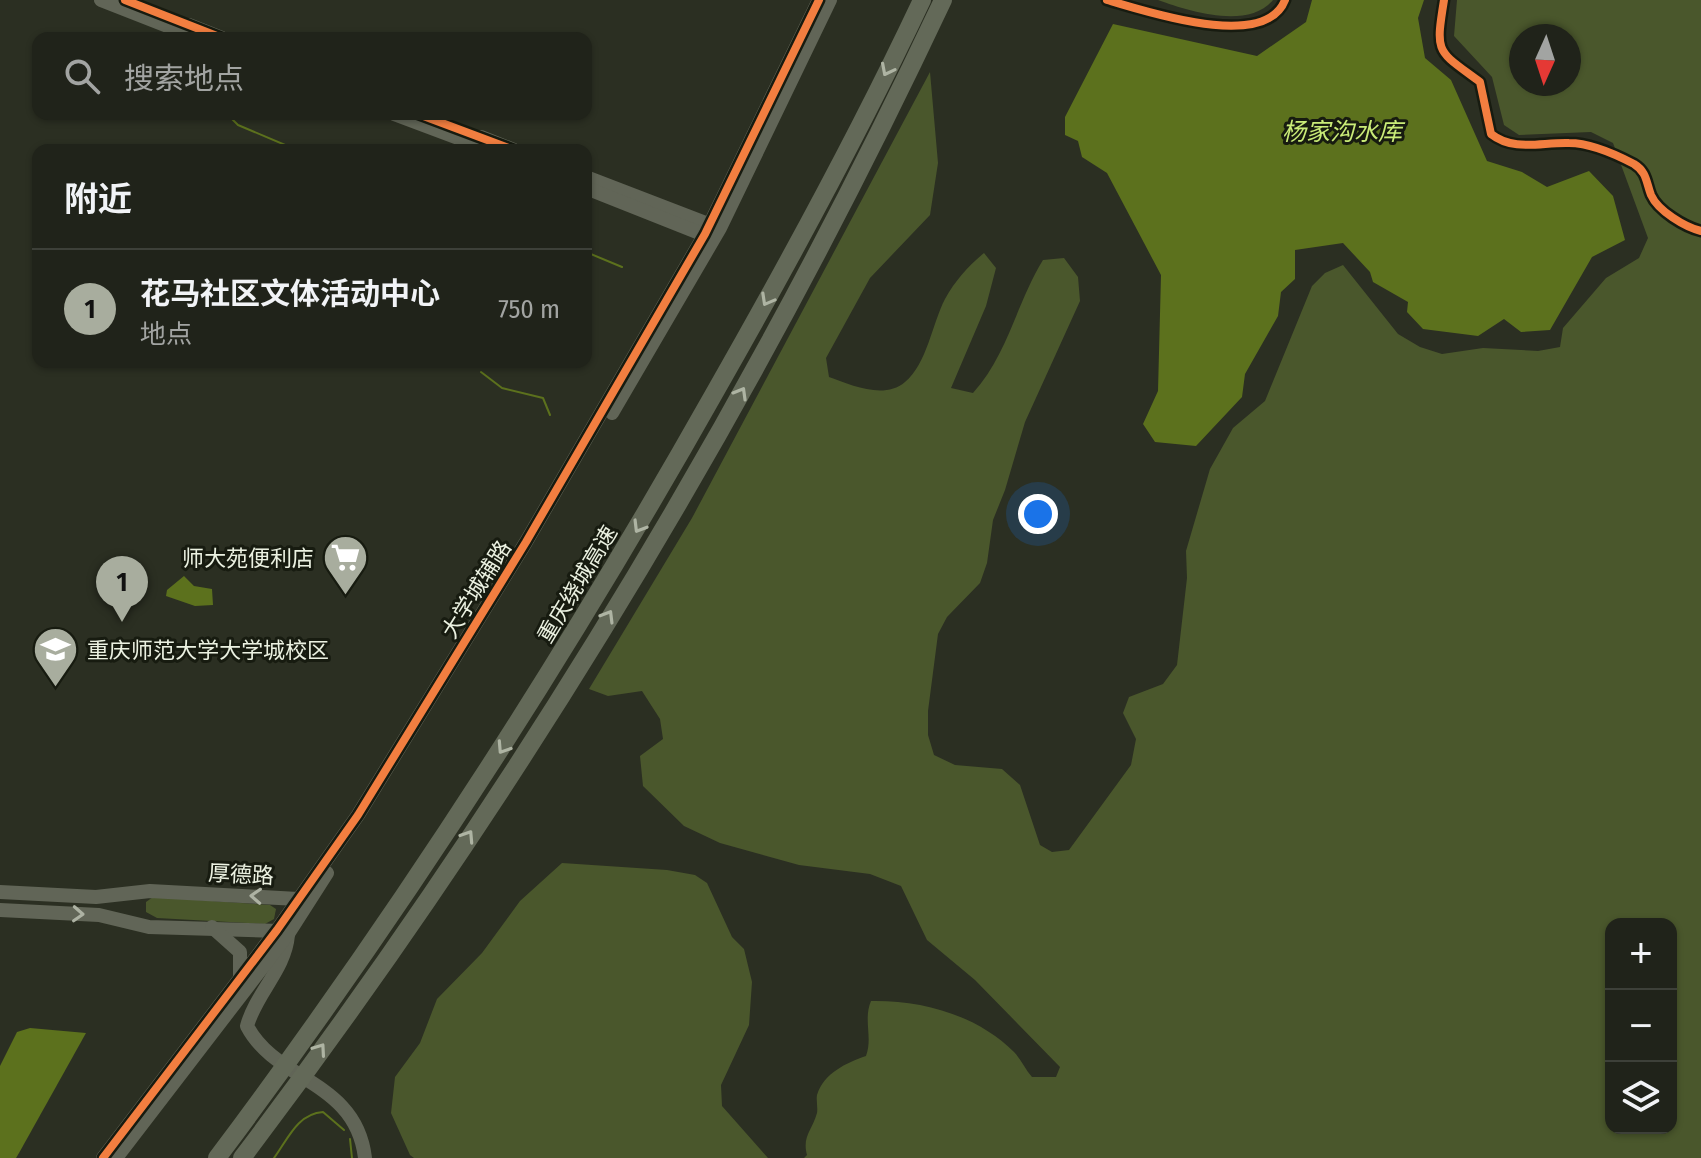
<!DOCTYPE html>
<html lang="zh">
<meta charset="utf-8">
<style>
body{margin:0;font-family:"Fira Sans Condensed","Noto Sans SC",sans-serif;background:#282b23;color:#f1f3f6}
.controls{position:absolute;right:24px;bottom:24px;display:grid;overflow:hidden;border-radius:16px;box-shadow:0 2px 6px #0004}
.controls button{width:72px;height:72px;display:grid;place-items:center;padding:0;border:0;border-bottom:2px solid #3d4039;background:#20231a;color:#f1f3f6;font:40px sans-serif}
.compass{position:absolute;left:1509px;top:24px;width:72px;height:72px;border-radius:50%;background:#20231a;box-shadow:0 2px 6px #0004;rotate:183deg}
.you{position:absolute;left:1038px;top:514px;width:28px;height:28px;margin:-20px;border:6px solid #fff;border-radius:50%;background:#1a73e8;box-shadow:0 0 0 12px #1a73e833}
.badge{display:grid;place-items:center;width:52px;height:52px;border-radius:50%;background:#a8ad9e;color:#111;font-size:26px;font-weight:700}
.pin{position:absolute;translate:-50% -66px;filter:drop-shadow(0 2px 4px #0008)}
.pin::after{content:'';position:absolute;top:42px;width:28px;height:24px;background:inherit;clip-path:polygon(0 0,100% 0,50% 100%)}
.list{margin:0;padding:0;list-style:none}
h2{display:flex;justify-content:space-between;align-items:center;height:104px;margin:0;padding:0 32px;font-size:34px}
h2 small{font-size:26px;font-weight:400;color:#a2a4a2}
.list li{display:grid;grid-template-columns:52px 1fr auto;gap:24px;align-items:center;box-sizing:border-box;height:120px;padding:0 32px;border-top:2px solid #3d4039}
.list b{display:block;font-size:30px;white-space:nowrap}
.list p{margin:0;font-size:26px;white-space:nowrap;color:#a2a4a2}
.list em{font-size:26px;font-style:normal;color:#a2a4a2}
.icon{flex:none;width:44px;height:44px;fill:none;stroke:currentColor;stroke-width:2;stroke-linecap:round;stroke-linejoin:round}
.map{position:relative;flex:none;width:1701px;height:1158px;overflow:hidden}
.search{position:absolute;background:#20231a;box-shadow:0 2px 6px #0004;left:32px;top:32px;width:560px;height:88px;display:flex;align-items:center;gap:20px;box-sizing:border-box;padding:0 28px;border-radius:16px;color:#a2a4a2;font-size:30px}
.panel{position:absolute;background:#20231a;box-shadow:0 2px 6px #0004;left:32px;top:144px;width:560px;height:224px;border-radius:16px}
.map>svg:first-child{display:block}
.green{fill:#4a572c;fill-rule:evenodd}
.water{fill:#5c711d}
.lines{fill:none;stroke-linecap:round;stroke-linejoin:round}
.stream{stroke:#5c711d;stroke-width:2}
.street{stroke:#606457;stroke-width:10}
.secondary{stroke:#616557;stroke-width:14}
.highway{stroke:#636958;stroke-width:18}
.cycleway-casing{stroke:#171b10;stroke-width:13}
.cycleway{stroke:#f27e40;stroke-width:8}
.oneway{stroke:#aeb4a3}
.oneway2{stroke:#adb2a3}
.labels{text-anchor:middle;stroke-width:6;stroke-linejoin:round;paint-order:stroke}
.poi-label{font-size:22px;fill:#ebf1e1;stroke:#171b10;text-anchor:end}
.street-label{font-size:22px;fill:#ebf1e1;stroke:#171b10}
.water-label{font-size:24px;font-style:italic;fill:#caec78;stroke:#171b10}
</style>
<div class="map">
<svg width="1701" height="1158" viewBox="0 0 1701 1158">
<rect width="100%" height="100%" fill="#2b2f22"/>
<g class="green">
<path d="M1158 0H1273C1248 30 1188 11 1158 0Z"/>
<path d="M1457 0H1701V1158H804L807 1155C802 1136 812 1131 817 1113 818 1107 816 1101 817 1095 824 1073 846 1063 866 1056 873 1037 863 1020 871 1001 922 1000 977 1015 1014 1052 1021 1059 1025 1069 1032 1077H1056L1060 1067 975 980 927 940 901 886 870 874 799 865 720 843 684 826 643 786 640 756 663 739 660 719 642 691 608 696 589 689 692 518 930 72 938 163 930 215 870 278 826 358 829 377C851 385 884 400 905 382 927 364 932 324 945 299 955 281 968 266 984 253L996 268 986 306 951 388 973 393C1008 354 1016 304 1043 260L1064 258 1078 277 1080 301 1025 422 1005 490 993 520 987 563 980 583 947 617 938 634 928 711V735L934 755 955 765 1002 769 1020 785 1040 845 1052 852 1069 850 1131 765 1136 739 1123 713 1129 697 1163 684 1177 665 1187 578 1186 551 1210 469 1233 428 1265 401 1312 286 1325 273 1343 265 1398 334 1420 347 1442 354 1483 348 1538 351 1560 347 1563 328 1606 278 1639 258 1648 238 1613 143 1591 132 1519 135 1504 125 1492 77 1454 36ZM1521 36H1569V84H1521ZM1611 924H1671V1128H1611Z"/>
<path d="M562 863 667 870 695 875 707 883 732 937 744 949 752 982 749 1025 721 1085 722 1106 768 1158H414L410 1155 391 1113 395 1077 420 1043 437 999 482 953 520 901Z"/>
<path d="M153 897 270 905 276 909 274 919 265 924 157 918 146 912V902Z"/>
</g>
<g class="water">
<path d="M1312 0H1424L1418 18 1425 58 1451 80 1487 161 1522 172 1547 187 1589 171 1613 196 1625 240 1592 257 1550 330 1521 332 1504 319 1478 336 1423 329 1407 312 1408 302 1373 282 1370 272 1343 243 1295 250V279L1281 292 1278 316 1245 374 1242 397 1196 446 1155 442 1143 424 1158 391 1161 275 1107 173 1082 157 1078 141 1065 135V117L1113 24 1257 56 1306 22Z"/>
<path d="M184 576 194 586 212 589 213 605 195 606 166 596 167 590Z"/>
<path d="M30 1028 86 1033 19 1153 16 1158H0V1066L17 1032Z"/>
</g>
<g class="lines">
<g class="stream">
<path d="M227 114 238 125 297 150"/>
<path d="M586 252 622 267"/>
<path d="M468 362 470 364"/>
<path d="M481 372 502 388 543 398 550 415"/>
<path d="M350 1139 352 1158"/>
<path d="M274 1158C288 1139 297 1114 323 1112L344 1130"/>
</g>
<g class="street">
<path d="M1107 0C1146 11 1265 52 1285 0"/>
<path d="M1444 0C1435 55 1437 50 1480 82L1491 134C1514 152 1541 142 1569 143 1590 143 1615 154 1634 164 1647 172 1646 182 1651 195 1658 211 1685 227 1701 231"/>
</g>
<g class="secondary">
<path d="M101 0 198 38"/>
<path d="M189 25 222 38"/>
<path d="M394 114 490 150"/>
<path d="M481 137 514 150"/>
<path d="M586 177 716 227"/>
<path d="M586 188 712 238"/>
<path d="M612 413 720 228 830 0"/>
<path d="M0 892 96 897 150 891 298 899 296 904"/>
<path d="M0 910 99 915 149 927 280 931"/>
<path d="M212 927 240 952V977"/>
<path d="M288 935C285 970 256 993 247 1026 276 1082 356 1080 365 1158"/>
<path d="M103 1158 277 930 358 815 526 542 705 234 819 0"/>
<path d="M116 1158 288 934 327 873"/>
</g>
<g class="highway">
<path d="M217 1158C400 914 565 658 715 392 788 264 859 134 922 0"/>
<path d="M242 1158C514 798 751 408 943 0"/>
</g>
<defs>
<g id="cycleway">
<path d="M125 0 222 38"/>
<path d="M1107 0C1146 11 1265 52 1285 0"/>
<path d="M1444 0C1435 55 1437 50 1480 82L1491 134C1514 152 1541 142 1569 143 1590 143 1615 154 1634 164 1647 172 1646 182 1651 195 1658 211 1685 227 1701 231"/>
<path d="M418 114 514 150"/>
<path d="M103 1158 277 930 358 815 526 542 705 234 819 0"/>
</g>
</defs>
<use href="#cycleway" class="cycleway-casing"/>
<use href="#cycleway" class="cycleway"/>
</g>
<defs><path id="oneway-chevron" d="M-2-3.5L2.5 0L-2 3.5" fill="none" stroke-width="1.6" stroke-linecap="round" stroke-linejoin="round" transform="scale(2)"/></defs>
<g class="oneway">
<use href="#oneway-chevron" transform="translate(887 70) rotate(117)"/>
<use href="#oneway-chevron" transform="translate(767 300) rotate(119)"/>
<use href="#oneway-chevron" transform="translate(741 393) rotate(-60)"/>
<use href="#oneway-chevron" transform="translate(639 527) rotate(121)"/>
<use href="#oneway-chevron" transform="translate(608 616) rotate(-59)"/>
<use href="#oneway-chevron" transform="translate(503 748) rotate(123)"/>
<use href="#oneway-chevron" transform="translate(468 836) rotate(-57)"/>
<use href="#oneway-chevron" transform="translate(320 1049) rotate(-55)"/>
</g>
<g class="oneway2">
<use href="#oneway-chevron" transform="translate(256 896) rotate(-177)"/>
<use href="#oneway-chevron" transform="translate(78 914) rotate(3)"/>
</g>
<defs>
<symbol id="supermarket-pin" viewBox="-11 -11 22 30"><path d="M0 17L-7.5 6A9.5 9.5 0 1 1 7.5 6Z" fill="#a8ad9e" stroke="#171b10"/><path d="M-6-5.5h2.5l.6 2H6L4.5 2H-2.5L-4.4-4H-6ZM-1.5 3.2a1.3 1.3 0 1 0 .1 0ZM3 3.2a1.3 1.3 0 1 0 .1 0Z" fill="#fff"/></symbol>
<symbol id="university-pin" viewBox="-11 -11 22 30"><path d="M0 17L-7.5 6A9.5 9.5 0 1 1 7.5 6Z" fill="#a8ad9e" stroke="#171b10"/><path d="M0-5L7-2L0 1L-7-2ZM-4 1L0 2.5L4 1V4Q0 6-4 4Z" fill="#fff"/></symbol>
</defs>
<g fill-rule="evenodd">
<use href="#supermarket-pin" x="320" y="532" width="51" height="69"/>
<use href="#university-pin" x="30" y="624" width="51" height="69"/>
</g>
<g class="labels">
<g class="poi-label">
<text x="314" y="566">师大苑便利店</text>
<text x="87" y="658" text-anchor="start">重庆师范大学大学城校区</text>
</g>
<g class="street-label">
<text transform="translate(577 584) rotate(-59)" y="8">重庆绕城高速</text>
<text transform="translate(476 589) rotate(-58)" y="8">大学城辅路</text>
<text transform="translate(241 874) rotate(3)" y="8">厚德路</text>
</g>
<g class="water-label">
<text x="1342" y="140">杨家沟水库</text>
</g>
</g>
</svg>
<div class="controls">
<button>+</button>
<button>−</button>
<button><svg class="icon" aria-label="layers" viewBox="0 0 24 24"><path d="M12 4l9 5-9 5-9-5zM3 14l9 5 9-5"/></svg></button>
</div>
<svg class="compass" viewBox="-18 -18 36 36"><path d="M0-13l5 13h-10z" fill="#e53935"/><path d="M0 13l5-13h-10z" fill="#a2a4a2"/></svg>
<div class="you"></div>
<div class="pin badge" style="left:122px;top:622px">1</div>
<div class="search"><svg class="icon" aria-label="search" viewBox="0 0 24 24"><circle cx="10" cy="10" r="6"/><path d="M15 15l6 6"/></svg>搜索地点</div>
<section class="panel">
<h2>附近<small></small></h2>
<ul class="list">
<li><span class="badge">1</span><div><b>花马社区文体活动中心</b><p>地点</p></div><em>750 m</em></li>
</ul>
</section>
</div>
